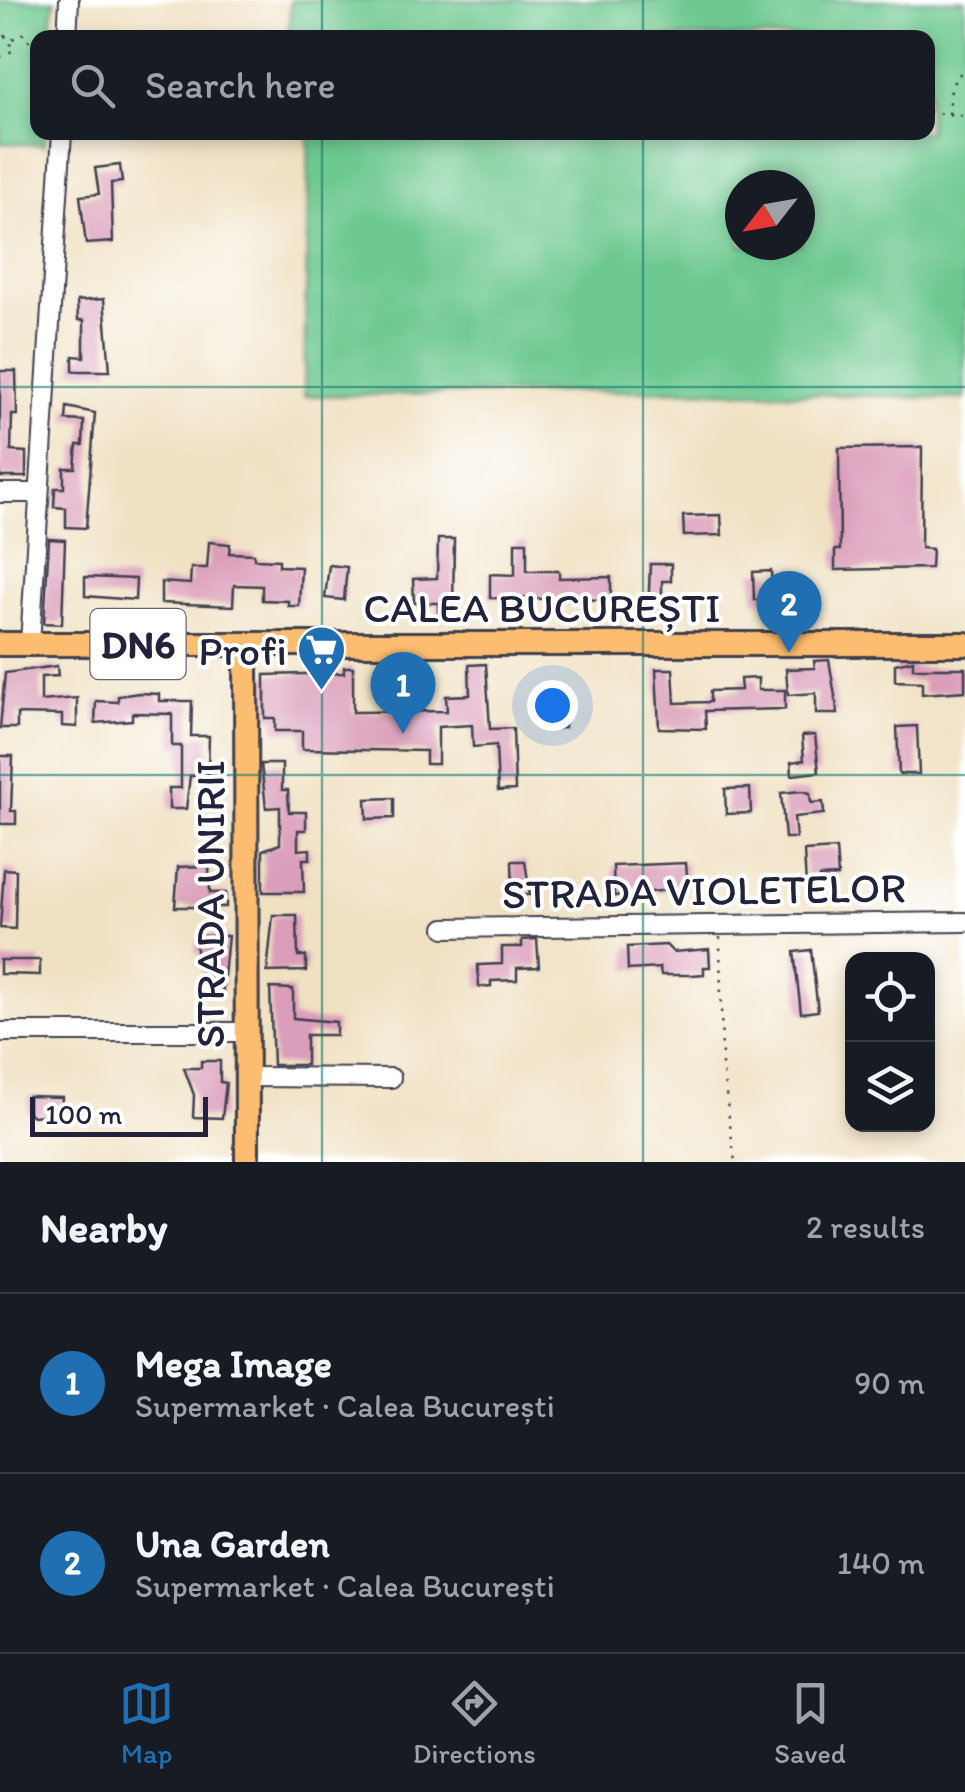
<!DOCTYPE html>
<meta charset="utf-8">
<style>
body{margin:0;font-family:Itim,sans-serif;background:#20242c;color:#f1f3f6}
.controls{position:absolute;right:30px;bottom:30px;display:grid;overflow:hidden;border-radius:20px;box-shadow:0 5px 15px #0003}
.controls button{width:90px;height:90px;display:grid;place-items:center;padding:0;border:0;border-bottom:2px solid #363941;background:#171b24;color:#f1f3f6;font:50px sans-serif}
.compass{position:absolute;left:725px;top:170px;width:90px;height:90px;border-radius:50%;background:#171b24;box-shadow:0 5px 15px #0003;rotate:239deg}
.scale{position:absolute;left:30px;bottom:25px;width:178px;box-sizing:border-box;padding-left:10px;border:5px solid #22223b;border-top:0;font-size:28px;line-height:35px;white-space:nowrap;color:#22223b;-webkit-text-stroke:8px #fff;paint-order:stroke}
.you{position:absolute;left:552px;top:705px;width:35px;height:35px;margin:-25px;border:8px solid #fff;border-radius:50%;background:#1a73e8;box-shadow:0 0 0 15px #1a73e833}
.badge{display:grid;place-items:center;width:65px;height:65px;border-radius:50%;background:#1f6fb2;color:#fff;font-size:32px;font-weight:700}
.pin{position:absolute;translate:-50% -82px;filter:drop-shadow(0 2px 5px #0008)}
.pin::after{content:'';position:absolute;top:52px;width:35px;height:30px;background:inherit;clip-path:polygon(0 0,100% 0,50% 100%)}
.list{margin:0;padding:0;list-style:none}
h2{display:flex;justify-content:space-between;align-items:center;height:130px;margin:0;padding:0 40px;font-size:42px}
h2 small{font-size:32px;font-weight:400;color:#9ea1a6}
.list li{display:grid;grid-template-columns:65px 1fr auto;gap:30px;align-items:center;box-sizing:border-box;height:180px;padding:0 40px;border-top:2px solid #363941}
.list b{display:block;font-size:38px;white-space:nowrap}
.list p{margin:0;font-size:32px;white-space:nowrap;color:#9ea1a6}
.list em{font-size:32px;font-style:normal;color:#9ea1a6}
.icon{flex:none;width:55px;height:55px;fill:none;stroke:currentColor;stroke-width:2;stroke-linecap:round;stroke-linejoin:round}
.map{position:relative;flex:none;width:965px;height:1162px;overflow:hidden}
.search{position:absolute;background:#171b24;box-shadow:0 5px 15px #0003;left:30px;right:30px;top:30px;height:110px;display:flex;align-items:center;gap:25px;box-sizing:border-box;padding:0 35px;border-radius:20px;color:#9ea1a6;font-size:38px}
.sheet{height:490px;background:#171b24}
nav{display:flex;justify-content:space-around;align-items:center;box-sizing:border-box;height:140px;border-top:2px solid #363941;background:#171b24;font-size:28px;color:#9ea1a6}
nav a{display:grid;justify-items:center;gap:5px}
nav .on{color:#1f6fb2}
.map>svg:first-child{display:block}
.green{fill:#6ec990;stroke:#487666;stroke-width:2.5;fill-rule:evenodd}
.building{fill:#db9eba}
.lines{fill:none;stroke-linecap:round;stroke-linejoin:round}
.minor-casing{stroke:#413f4f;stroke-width:22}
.major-casing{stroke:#413f4f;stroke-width:28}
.path{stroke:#413f4f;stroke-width:2.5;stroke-dasharray:2.5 8;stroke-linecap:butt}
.minor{stroke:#fff;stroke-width:18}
.major{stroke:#fcbd6f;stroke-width:22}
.grid{fill:none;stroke:#0f766e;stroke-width:2.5;stroke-opacity:0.55}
.labels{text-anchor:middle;stroke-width:8;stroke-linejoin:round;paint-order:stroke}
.shield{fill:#fff;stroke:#646476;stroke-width:2.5}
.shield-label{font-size:40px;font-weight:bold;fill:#22223b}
.street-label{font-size:42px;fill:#22223b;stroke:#fff}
.poi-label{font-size:42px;fill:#22223b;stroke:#fff;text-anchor:end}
</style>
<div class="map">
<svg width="965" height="1162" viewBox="0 0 965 1162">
<rect width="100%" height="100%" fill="#fff"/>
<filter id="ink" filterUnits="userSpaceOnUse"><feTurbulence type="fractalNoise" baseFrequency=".01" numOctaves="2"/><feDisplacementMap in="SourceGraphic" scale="20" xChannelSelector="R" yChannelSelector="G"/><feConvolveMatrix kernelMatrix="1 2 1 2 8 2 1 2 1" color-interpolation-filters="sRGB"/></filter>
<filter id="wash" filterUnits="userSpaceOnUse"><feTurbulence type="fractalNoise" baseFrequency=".0048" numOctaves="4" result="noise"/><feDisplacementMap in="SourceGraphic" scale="40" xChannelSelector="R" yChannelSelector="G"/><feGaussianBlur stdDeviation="2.25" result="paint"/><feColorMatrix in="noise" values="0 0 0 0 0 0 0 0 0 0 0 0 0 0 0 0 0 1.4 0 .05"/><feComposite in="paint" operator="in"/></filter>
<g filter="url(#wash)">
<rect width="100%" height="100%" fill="#f0e1c3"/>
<g class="green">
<path d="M0 0H55L49 37 38 38V132L44 133V145L0 143Z"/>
<path d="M291 0H965V399L685 390 304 396 309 133 928 132V38L288 37ZM740 185H800V245H740Z"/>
</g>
<g id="blocks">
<g class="building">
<path d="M120 165 122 182 111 183 113 242 86 244 80 196 99 194 95 168Z"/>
<path d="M104 299 110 371H73V356L84 357V320H78L77 301Z"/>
<path d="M0 371H16L17 415H12L11 451 26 452V477H0Z"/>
<path d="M67 407 95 413 86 528 66 527V508L54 507 55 488H64V468H75L77 445H83L84 421 66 420Z"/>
<path d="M922 447 921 548 932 549 931 568 835 570V550H840L839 448Z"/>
<path d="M721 515 722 535 684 536 683 516Z"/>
<path d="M49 539 65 540 62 624 44 623Z"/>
<path d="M438 539H454L453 614H438V603H414L413 579 437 578Z"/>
<path d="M209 542 230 544 229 553 254 554V559L279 560V566L301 567 299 606H288V601L262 600V586L234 585 233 606 161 603V582L190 584 191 568H207Z"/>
<path d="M515 542H527V571H559V578L611 577V600L490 598V574L515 575Z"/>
<path d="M650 564H671V581H662V616H648Z"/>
<path d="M329 565 347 567 344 600 325 598Z"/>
<path d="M771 571 772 586 793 585 794 600H754L753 572Z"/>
<path d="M85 577 136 579 135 600 85 596Z"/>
<path d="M829 660 838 714H816V693L788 695 786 669 815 668 814 661Z"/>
<path d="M913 660V668H965V691L922 694V682L895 681V664Z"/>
<path d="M486 664 490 729 513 728 515 790 498 791 496 745 473 747 472 725 438 727V764H426V751L302 749V731H275V718H265V675L344 673V667H353V712L447 711 446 696 470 695 469 665Z"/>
<path d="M57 666 58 676 41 677V701L77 698V727L62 726V715L17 714V728H0L5 673Z"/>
<path d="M656 669H673L675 703 710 702V691L741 690 740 679 758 678V690H785V709L705 711 706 729 659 728Z"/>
<path d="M139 693 159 694V701H192L191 736H209L208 776H190L186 809H169V788H181V746H172V714L132 713V720L95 723 96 701 118 702V696Z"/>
<path d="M566 696 564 728 547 729 546 697Z"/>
<path d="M917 726 919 774H899L897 727Z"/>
<path d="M815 735 819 772 792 775 791 762 804 760 802 736Z"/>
<path d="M0 756H13L11 811H16V824H0Z"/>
<path d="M261 764H282V790H288L289 812H306V830H298V850L310 849V859H303L304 892H263V850L280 844V807L266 808Z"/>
<path d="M750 788 751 813 726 814 725 789Z"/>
<path d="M802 791 810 793 811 803 823 802 824 814 794 817 796 838H785L781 793Z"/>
<path d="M394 798V818L367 819 366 799Z"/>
<path d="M836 849 838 876 819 877V885L806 886 804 851Z"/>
<path d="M512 861H525L530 895H513Z"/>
<path d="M686 863 688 888 614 896 613 866Z"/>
<path d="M209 866 210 893H226V907H175L178 867Z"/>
<path d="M4 869 16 870 15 929 0 928Z"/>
<path d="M273 915H297L298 956H306V971L267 972Z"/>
<path d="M203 936H228L222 996H207L206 972 202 973V954H196V941H203Z"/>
<path d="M537 939 539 967 517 968V980L491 981V986L479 987 478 965 502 964V947H522V940Z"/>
<path d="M666 945 673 952 709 949 710 967H704V974L691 975H661L660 968 628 970 627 947Z"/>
<path d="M811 950 818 1011 801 1013 794 952Z"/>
<path d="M0 960H40V975L0 974Z"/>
<path d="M270 988 293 989V1018L336 1022V1035H306V1065H273Z"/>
<path d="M201 1061H220V1082L226 1083 222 1118 193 1117 194 1095 184 1068H201Z"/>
<path d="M28 1096 62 1097 61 1113 33 1116 28 1112Z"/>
</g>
</g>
</g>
<g filter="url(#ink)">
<use href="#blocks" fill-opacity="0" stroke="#413f4f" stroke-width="2.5"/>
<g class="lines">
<defs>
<g id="minor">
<path d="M67 38 69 0"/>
<path d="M0 493H39"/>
<path d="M30 644 62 132"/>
<path d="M445 928 965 922"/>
<path d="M0 1032H246"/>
<path d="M247 1077 391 1078"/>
</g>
<g id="major">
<path d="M0 644H965"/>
<path d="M246 645 247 1162"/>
</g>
</defs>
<use href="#minor" class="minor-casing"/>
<use href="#major" class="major-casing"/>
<g class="path">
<path d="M0 26 8 41"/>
<path d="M0 57 14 50 8 41 25 33 29 41 40 38"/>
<path d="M928 112 965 116"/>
<path d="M949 114 951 88 957 75 965 72"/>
<path d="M720 937 722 1065 735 1162"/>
</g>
<use href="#minor" class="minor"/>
<use href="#major" class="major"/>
</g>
</g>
<path class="grid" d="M322 0V38M643 0V38M322 132V1162M643 132V1162M0 387H965M0 775H965"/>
<defs>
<symbol id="supermarket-pin" viewBox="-11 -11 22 30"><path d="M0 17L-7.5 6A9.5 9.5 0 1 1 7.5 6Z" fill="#1f6fb2" stroke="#fff"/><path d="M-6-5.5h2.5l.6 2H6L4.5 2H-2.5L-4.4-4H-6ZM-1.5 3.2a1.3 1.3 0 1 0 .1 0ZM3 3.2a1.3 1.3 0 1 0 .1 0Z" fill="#fff"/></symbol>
</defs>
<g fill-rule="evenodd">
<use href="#supermarket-pin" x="294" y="622" width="55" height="75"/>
</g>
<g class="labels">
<rect class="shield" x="90.5" y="609" width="95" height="70" rx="8"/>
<g class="shield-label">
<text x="138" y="658">DN6</text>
</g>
<g class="street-label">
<text x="542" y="622">CALEA BUCUREȘTI</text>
<text transform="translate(704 890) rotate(-1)" y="15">STRADA VIOLETELOR</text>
<text transform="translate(209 904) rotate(-90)" y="15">STRADA UNIRII</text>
</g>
<g class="poi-label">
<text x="287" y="665">Profi</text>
</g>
</g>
</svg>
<div class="controls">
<button><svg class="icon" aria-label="locate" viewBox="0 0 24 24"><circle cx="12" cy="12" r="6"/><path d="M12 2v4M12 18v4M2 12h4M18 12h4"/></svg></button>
<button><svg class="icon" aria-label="layers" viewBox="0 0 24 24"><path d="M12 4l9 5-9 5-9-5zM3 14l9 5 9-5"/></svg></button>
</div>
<svg class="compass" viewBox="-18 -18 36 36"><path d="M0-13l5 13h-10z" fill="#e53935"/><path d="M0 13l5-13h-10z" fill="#9ea1a6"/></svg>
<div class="scale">100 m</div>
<div class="you"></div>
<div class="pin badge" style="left:403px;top:734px">1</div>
<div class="pin badge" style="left:789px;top:653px">2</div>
<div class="search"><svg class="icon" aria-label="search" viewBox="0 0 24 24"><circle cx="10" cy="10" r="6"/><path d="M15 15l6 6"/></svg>Search here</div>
</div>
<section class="sheet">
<h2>Nearby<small>2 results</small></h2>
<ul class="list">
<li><span class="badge">1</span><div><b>Mega Image</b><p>Supermarket · Calea București</p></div><em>90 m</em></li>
<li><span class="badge">2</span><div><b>Una Garden</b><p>Supermarket · Calea București</p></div><em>140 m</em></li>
</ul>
</section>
<nav>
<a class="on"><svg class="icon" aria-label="map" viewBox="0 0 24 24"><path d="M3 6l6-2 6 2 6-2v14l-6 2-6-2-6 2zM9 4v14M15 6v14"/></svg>Map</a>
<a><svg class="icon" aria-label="directions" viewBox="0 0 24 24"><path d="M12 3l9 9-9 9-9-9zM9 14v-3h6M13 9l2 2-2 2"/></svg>Directions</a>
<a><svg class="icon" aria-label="saved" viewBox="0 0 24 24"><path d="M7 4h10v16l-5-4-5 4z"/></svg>Saved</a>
</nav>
